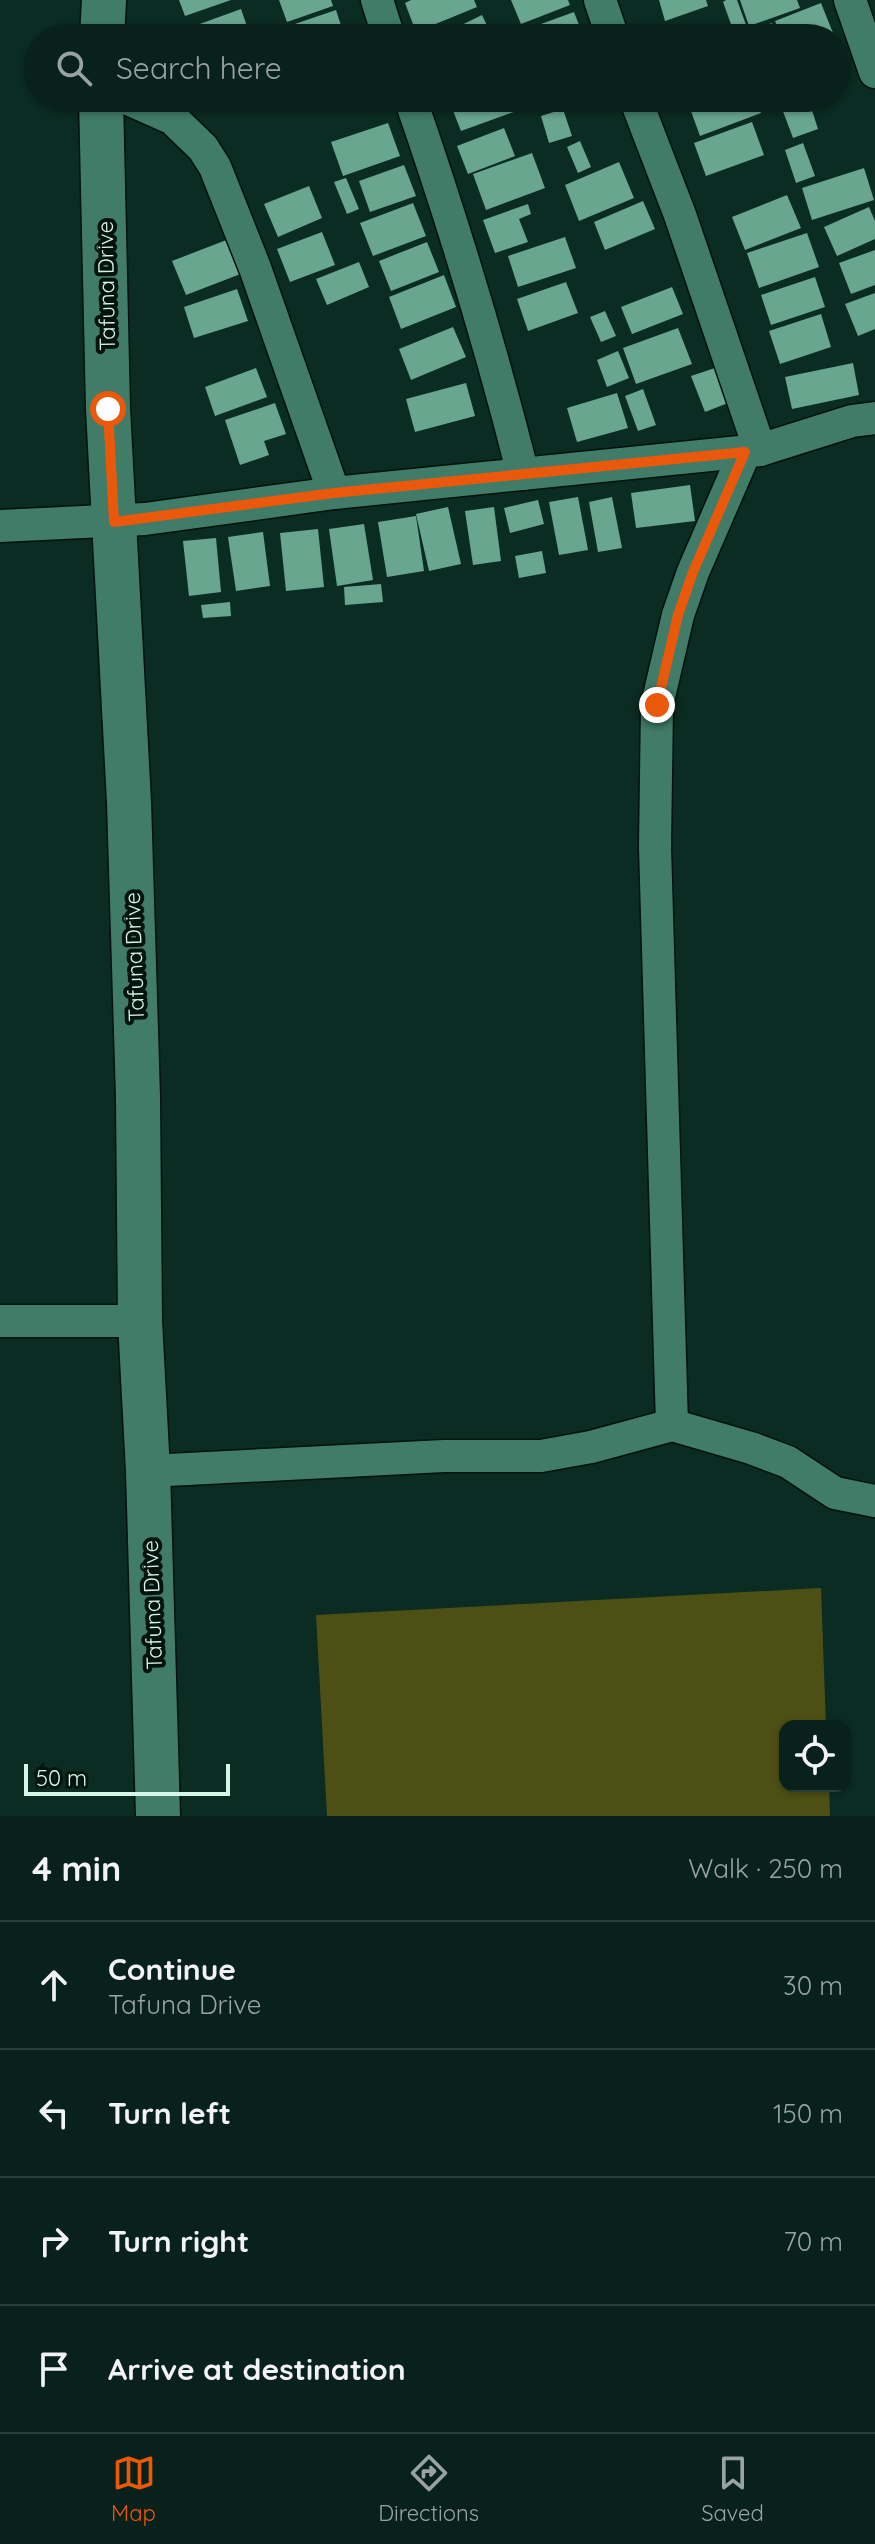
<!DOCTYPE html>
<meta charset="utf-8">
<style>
body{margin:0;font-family:Quicksand,sans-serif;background:#162e27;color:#f1f3f6}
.controls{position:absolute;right:24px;bottom:24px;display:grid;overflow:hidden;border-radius:16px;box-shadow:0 2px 6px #0004}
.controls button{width:72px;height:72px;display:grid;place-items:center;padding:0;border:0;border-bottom:2px solid #293e39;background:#08211a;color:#f1f3f6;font:40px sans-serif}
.scale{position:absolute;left:24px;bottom:20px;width:206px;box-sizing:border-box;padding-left:8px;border:4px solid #d7f6ea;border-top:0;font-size:22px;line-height:28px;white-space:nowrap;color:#d7f6ea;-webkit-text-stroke:6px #00130c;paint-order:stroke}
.stop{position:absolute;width:24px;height:24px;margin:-18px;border:6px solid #ea580c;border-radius:50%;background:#fff}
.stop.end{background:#ea580c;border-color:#fff;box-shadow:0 2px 8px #0008}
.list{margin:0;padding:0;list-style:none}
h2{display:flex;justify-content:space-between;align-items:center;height:104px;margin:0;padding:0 32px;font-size:34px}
h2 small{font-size:26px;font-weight:400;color:#98a3a2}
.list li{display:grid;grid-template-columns:52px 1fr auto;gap:24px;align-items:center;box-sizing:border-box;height:128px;padding:0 32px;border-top:2px solid #293e39}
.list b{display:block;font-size:30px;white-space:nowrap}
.list p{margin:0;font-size:26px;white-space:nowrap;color:#98a3a2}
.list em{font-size:26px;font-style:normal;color:#98a3a2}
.icon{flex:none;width:44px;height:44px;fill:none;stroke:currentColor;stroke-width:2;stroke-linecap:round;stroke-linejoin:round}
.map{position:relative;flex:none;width:875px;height:1816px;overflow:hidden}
.search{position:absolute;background:#08211a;box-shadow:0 2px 6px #0004;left:24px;right:24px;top:24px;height:88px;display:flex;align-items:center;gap:20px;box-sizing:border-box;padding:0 28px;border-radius:44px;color:#98a3a2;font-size:30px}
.sheet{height:616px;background:#08211a}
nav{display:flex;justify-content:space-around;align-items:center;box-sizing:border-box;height:112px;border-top:2px solid #293e39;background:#08211a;font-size:22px;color:#98a3a2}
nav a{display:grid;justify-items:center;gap:4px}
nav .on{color:#ea580c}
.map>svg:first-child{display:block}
.green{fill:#4e4f14}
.building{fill:#69a690}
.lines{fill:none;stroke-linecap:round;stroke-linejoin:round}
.street-casing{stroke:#02120c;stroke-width:35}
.secondary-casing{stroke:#02120c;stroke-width:47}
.street{stroke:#407c68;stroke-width:32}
.secondary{stroke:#407c68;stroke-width:44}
.route{stroke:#ea580c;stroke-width:10}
.labels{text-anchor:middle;stroke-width:8;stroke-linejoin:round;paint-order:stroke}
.street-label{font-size:22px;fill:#d7f6ea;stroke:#00130c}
</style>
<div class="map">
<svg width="875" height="1816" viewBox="0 0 875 1816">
<rect width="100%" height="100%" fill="#0b2c22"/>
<path class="green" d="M821 1588 826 1726H785V1786H829L830 1816H327L316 1615Z"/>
<g class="building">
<path d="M179 0H231L185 16Z"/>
<path d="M279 0H331L333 6 287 22Z"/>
<path d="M411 0H474L477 7 416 32 405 3Z"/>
<path d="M511 0H568L570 5 521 24Z"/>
<path d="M659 0H706L708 6 665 21Z"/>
<path d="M726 0H737L749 33 736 38 723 2Z"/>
<path d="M740 0H797L800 8 749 26Z"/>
<path d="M821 3 833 33 819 38H782L775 21Z"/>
<path d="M241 9 251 38H189L186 29Z"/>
<path d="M336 10 345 38H290L286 27Z"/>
<path d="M574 12 584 38H534L530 28Z"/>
<path d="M482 15 493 38H435Z"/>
<path d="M772 23 778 38H757L754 30Z"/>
<path d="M464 98H514L519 110 461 131 450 103Z"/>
<path d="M702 98H755L761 113 700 136 688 103Z"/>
<path d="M805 98H808L818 129 793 138 781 106Z"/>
<path d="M563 109 572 136 549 143 541 116Z"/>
<path d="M752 122 764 155 706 176 694 143Z"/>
<path d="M388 123 400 156 343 176 331 142Z"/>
<path d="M504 128 515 156 468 174 457 146Z"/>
<path d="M580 141 591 167 578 173 567 147Z"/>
<path d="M803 143 815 176 796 183 785 150Z"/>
<path d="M532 153 545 188 486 210 473 174Z"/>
<path d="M619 162 634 198 579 221 565 185Z"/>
<path d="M404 165 416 196 370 212 359 181Z"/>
<path d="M864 168 874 200 812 220 802 188Z"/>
<path d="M346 178 359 209 347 214 334 182Z"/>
<path d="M309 186 322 218 278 237 264 204Z"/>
<path d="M787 195 801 228 745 250 732 217Z"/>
<path d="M643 201 655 229 605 250 594 222Z"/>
<path d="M413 203 426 236 373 256 360 223Z"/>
<path d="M528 204 531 214 519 219 528 242 495 253 483 220Z"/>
<path d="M869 207 875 221V239L837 256 824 227Z"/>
<path d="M322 232 335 265 290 282 277 249Z"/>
<path d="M807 233 819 267 759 288 747 253Z"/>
<path d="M565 237 576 268 518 287 508 256Z"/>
<path d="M229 239 243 273 186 295 172 261Z"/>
<path d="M427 242 439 272 391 291 379 261Z"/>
<path d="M875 250V285L851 294 839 263Z"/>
<path d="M359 262 369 287 327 305 316 279Z"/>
<path d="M444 275 456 307 401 329 389 297Z"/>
<path d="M815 277 825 307 771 325 761 295Z"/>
<path d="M566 282 578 313 528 331 517 299Z"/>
<path d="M672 287 683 314 632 334 621 307Z"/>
<path d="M237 289 248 321 194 338 184 307Z"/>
<path d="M875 293V329L858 336 845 304Z"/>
<path d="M605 311 616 336 601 342 590 317Z"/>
<path d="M821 314 831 347 780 364 769 331Z"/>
<path d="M453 327 466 357 411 380 399 349Z"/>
<path d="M678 328 692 364 636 384 623 348Z"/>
<path d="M618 351 629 378 607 387 597 360Z"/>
<path d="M853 363 859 395 792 409 785 377Z"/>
<path d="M256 368 267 397 215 416 205 387Z"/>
<path d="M715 368 728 403 705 412 691 376Z"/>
<path d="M466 383 475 416 415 432 406 399Z"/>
<path d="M643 389 656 425 638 431 625 396Z"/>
<path d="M617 393 628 428 577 442 567 408Z"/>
<path d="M275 403 286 434 264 441 269 455 240 465 225 420Z"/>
<path d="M690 485 695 521 636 528 631 493Z"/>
<path d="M578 497 588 550 559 555 549 502Z"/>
<path d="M612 497 622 548 598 552 589 502Z"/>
<path d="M538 500 544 524 510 533 504 508Z"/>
<path d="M448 507 461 564 429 571 416 514Z"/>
<path d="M494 507 501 561 473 565 465 511Z"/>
<path d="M416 516 424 571 387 577 378 522Z"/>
<path d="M364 524 373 580 337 586 329 529Z"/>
<path d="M318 529 324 587 286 591 280 533Z"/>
<path d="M263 532 270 586 236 591 228 537Z"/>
<path d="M216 538 221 592 189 596 183 541Z"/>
<path d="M542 551 546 573 519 578 515 556Z"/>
<path d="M381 584 383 602 345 605 344 587Z"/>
<path d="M230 602 231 616 203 618 201 605Z"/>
</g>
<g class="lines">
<defs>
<g id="street">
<path d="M377 0 389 38"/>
<path d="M600 0 613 38"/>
<path d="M850 0 875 72"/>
<path d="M126 98 173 119 203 148 215 167 255 268 334 493"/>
<path d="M410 98C453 222 491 347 523 474"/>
<path d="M635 98 680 215 760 450"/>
<path d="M0 526 145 519 334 493 760 450 852 421 875 418"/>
<path d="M0 1321H140"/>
<path d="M672 1425 655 847 657 705 678 615 693 572 745 452"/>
<path d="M148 1471 444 1456H541L591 1447 672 1425 751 1448 788 1462 835 1493 875 1501"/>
</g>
<g id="secondary">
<path d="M102 38 104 0"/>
<path d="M101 98 108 409 129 802 138 1097 140 1321 148 1471 158 1816"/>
</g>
</defs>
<use href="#street" class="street-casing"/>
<use href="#secondary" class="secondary-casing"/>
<use href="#street" class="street"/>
<use href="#secondary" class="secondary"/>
</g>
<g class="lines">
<path class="route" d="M108 409 114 522 334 493 745 452 693 572 678 615 657 705"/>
</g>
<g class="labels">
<g class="street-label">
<text transform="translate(106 286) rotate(-91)" y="8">Tafuna Drive</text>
<text transform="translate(134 957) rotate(-92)" y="8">Tafuna Drive</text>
<text transform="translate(152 1605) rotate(-92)" y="8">Tafuna Drive</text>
</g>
</g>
</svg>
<div class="controls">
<button><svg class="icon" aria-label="locate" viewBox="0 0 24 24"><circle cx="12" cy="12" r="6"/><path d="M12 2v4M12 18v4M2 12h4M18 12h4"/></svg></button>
</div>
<div class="scale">50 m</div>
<div class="stop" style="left:108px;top:409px"></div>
<div class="stop end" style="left:657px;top:705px"></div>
<div class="search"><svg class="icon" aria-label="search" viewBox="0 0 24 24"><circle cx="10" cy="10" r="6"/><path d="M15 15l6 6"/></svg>Search here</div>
</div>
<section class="sheet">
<h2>4 min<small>Walk · 250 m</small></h2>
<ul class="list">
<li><svg class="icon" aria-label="ahead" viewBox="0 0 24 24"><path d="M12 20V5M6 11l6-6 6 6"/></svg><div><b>Continue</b><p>Tafuna Drive</p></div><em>30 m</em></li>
<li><svg class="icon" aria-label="left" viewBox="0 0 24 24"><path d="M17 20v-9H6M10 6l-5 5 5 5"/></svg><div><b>Turn left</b></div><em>150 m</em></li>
<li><svg class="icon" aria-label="right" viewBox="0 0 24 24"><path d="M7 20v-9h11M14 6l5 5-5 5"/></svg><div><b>Turn right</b></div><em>70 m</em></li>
<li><svg class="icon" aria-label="arrive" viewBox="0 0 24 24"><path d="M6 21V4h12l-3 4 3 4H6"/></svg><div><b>Arrive at destination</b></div></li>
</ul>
</section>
<nav>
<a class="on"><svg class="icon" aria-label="map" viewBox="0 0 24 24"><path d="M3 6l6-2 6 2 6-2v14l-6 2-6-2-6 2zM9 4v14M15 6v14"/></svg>Map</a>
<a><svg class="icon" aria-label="directions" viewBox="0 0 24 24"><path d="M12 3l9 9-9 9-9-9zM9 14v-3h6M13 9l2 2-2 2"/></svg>Directions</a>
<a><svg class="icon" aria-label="saved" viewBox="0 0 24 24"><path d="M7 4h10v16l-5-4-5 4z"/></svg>Saved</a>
</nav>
